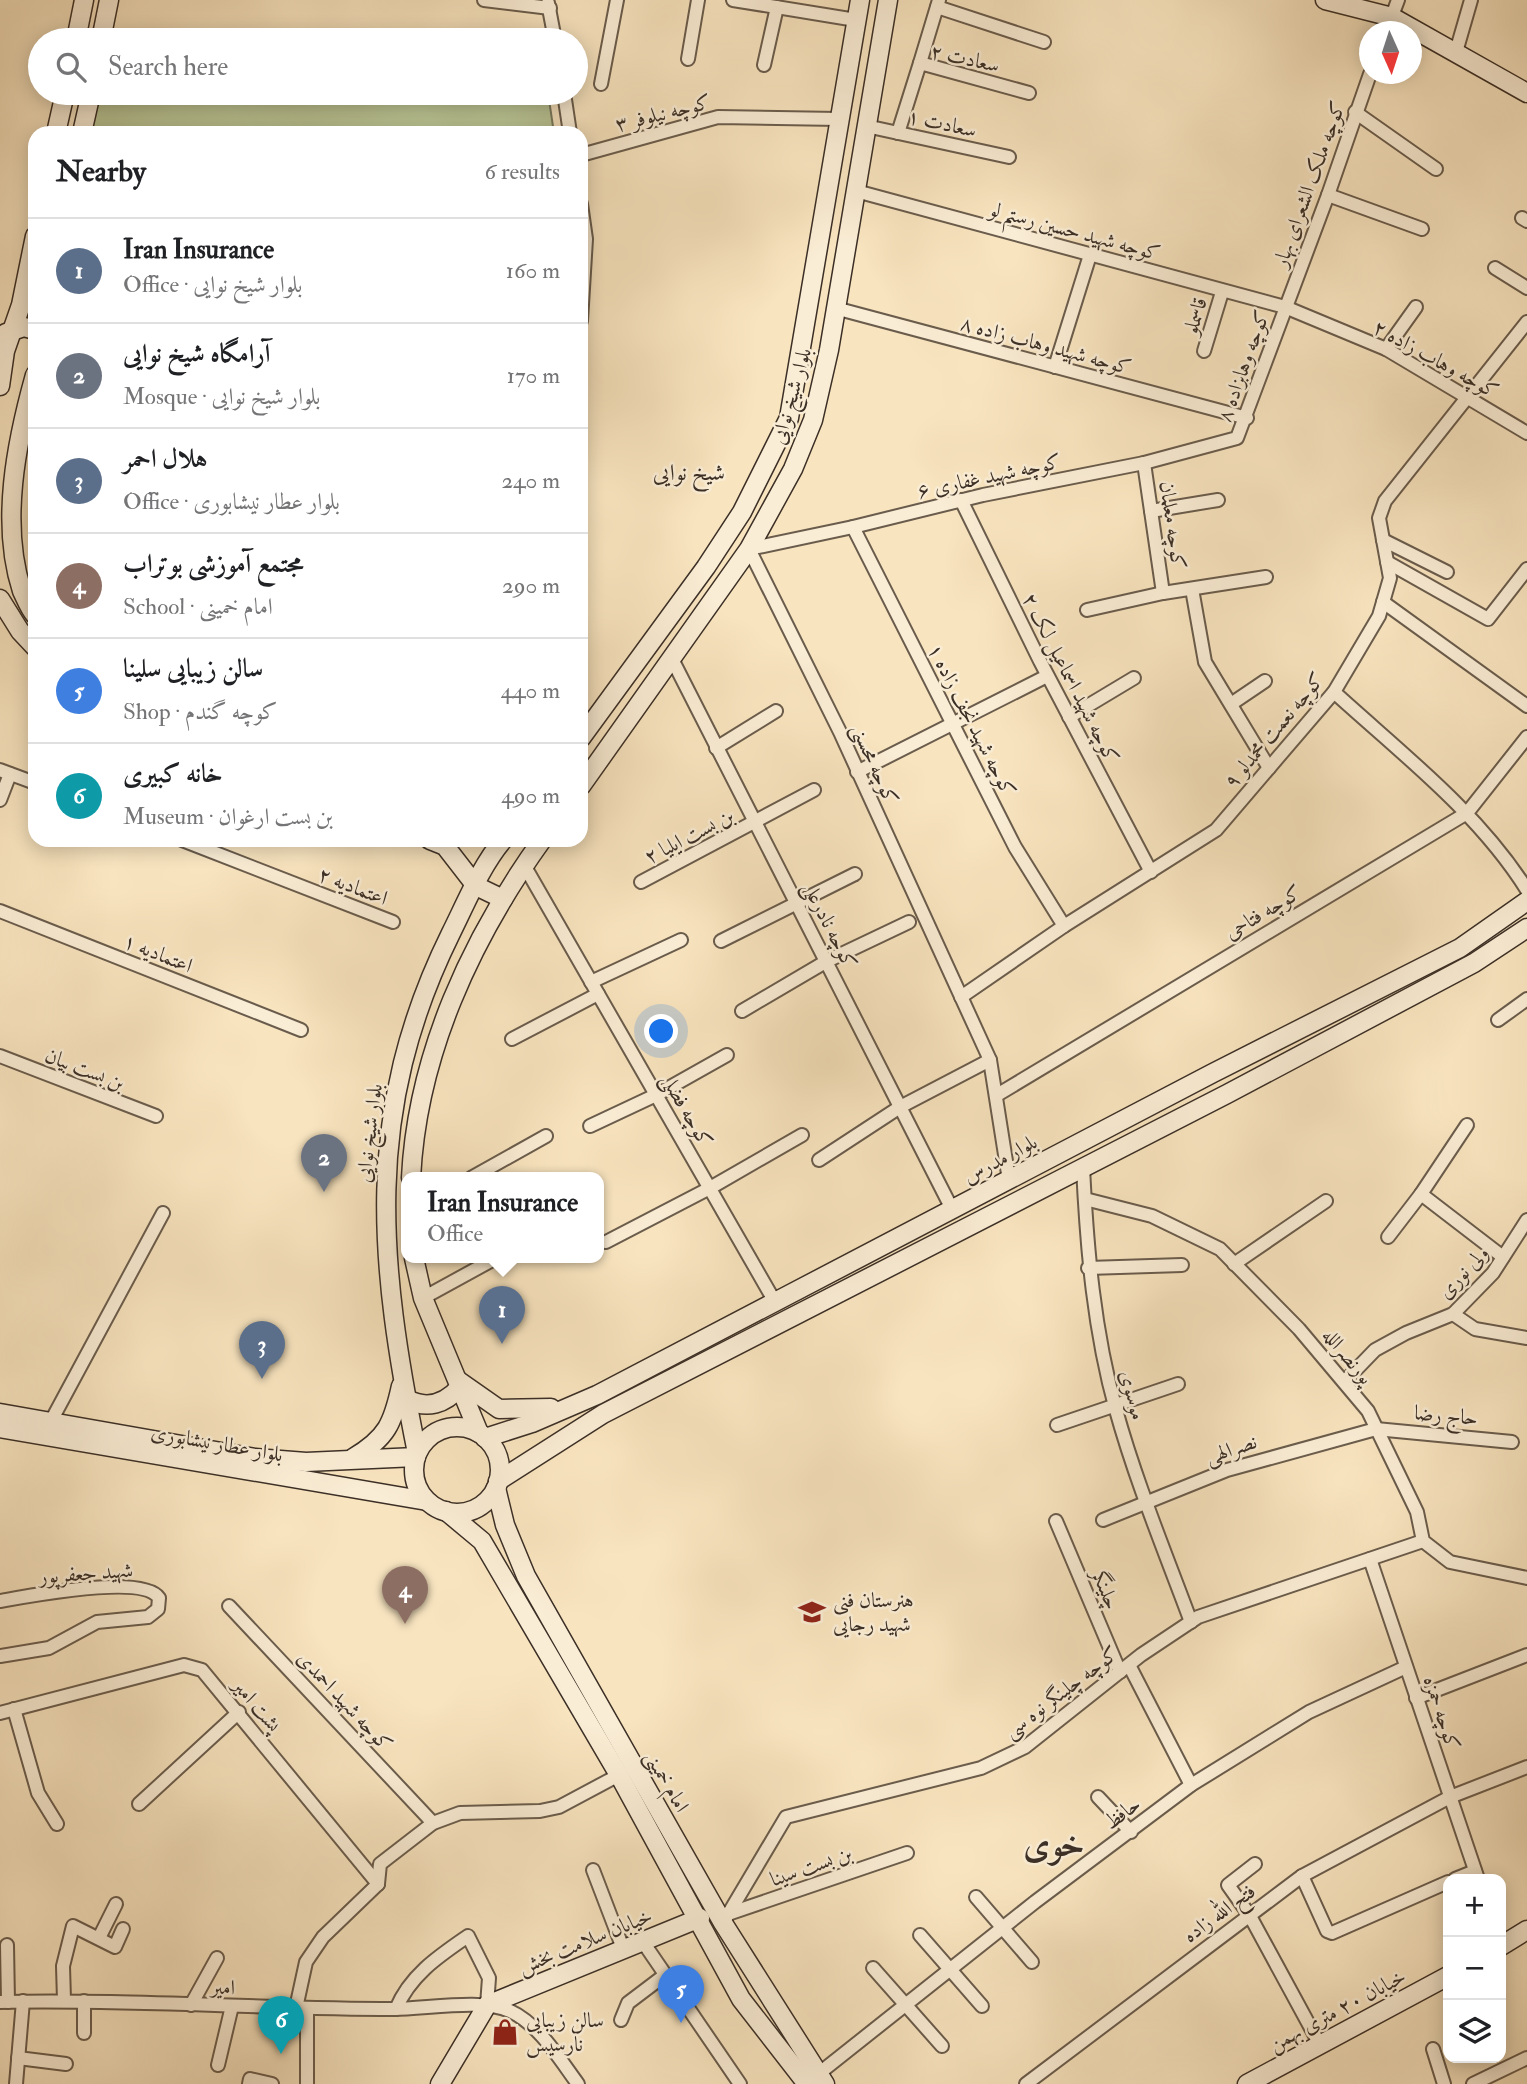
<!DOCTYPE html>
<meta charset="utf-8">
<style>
body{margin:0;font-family:"IM FELL Double Pica",Amiri,serif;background:#f2f2f2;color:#202124}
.controls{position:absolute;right:21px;bottom:21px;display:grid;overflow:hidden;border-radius:14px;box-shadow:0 4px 18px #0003}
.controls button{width:63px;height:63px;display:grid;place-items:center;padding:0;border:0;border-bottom:2px solid #e0e0e0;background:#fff;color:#202124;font:35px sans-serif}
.compass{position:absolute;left:1359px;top:21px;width:63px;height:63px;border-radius:50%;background:#fff;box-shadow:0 4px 18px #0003;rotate:177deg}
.you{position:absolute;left:662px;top:1032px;width:24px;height:24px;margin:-18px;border:5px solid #fff;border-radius:50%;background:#1a73e8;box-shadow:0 0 0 10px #1a73e833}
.badge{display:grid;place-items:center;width:46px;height:46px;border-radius:50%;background:#8f2418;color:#fff;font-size:23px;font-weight:700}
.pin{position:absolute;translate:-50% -58px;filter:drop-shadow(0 2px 4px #0008)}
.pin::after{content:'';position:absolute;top:37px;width:24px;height:21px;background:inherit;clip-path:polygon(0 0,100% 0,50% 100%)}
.popup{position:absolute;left:401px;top:1172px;width:203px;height:91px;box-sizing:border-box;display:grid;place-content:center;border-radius:14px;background:#fff;filter:drop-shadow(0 2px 5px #0005);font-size:23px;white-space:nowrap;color:#757577}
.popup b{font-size:26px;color:#202124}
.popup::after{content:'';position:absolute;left:50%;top:100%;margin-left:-14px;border:14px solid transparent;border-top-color:#fff}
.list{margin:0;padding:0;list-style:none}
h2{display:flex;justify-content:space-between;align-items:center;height:91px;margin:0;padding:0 28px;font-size:30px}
h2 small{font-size:23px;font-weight:400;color:#757577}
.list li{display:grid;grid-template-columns:46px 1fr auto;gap:21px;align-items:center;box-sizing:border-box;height:105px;padding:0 28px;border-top:2px solid #e0e0e0}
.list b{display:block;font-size:26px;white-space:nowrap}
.list p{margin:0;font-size:23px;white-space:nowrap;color:#757577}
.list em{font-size:23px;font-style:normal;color:#757577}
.icon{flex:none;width:38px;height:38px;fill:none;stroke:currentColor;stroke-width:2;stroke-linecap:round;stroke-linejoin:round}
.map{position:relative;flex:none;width:1527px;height:2084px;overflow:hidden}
.search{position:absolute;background:#fff;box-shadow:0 4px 18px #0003;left:28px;top:28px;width:560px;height:77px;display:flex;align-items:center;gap:18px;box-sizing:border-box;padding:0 24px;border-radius:38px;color:#757577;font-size:26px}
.panel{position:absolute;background:#fff;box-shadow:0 4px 18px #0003;left:28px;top:126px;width:560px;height:721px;border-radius:21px}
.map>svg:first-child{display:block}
.green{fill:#bac595;stroke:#7a7a5e;stroke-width:2}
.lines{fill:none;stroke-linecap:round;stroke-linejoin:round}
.street-casing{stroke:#6a5c4c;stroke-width:16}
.secondary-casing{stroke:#3b2f26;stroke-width:21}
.street{stroke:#faedd5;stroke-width:12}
.secondary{stroke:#faedd5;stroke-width:18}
.labels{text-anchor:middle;stroke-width:5;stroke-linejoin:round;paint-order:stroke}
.street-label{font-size:21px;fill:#3b2f26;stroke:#faedd5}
.poi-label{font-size:21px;fill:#3b2f26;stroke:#faedd5;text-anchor:start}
.neighbourhood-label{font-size:23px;fill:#3b2f26;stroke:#faedd5}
.town-label{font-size:35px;font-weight:bold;fill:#3b2f26;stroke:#faedd5}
</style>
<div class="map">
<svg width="1527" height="2084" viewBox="0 0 1527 2084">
<rect width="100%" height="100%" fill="#f8e4bf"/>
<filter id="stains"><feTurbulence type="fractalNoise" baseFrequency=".00286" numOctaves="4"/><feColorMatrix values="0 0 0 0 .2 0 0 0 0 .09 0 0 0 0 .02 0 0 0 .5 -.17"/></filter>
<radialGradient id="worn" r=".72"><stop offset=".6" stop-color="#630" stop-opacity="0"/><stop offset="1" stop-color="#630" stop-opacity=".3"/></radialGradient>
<path class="green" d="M99 93H548L554 133H91Z"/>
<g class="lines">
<defs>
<g id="street">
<path d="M484 0 550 8"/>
<path d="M733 0 856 20"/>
<path d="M548 3 555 40"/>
<path d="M937 7 1044 42"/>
<path d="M1386 32 1398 0"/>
<path d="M1456 52 1471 0"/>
<path d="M688 59 698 0"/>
<path d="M920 63 939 0"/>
<path d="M764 65 777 7"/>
<path d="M601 84 617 0"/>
<path d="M564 93 570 133"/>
<path d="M1355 112 1436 169"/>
<path d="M866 126 1009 157"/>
<path d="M898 133 920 63 1029 93"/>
<path d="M581 155 718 117 839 119"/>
<path d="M856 191 1285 307 1386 349 1527 433"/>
<path d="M1328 195 1422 229"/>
<path d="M581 204 586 239 581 321"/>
<path d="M1522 218 1527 221"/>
<path d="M1495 268 1527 288"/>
<path d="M835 308 1247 418"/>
<path d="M1386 349 1416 307"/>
<path d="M1204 351 1222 292"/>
<path d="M1055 367 1090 255"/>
<path d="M1144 463 1163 593"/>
<path d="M961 500 1040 661 1151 872"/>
<path d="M1151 511 1218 500"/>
<path d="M853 527 1015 847 1064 926"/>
<path d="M1383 540 1447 572"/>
<path d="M1387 562 1488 619 1527 569"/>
<path d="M1192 589 1205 662 1269 768"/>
<path d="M1383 602 1527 706"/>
<path d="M1087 610 1163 593 1266 577"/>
<path d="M672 659 952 1209"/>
<path d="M1334 692C1402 754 1478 812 1527 890"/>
<path d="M1231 704 1265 681"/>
<path d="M1069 717 1134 678"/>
<path d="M716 748 776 711"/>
<path d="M0 770 35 783"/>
<path d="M857 772 1047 676"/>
<path d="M0 800 10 774"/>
<path d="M182 840 393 922"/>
<path d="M524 865 775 1302"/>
<path d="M641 882 814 790"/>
<path d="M0 911 301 1030"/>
<path d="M721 941 855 874"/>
<path d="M591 982 681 940"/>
<path d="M961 997 1064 926 1216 830 1269 768 1334 692 1379 616 1390 578 1379 518 1385 501 1527 322"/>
<path d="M742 1011 827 961 909 922"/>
<path d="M1498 1020 1527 999"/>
<path d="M512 1039 598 994"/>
<path d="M0 1056 156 1116"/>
<path d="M997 1095 1467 813 1527 737"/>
<path d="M1467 1125 1421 1194 1503 1257"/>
<path d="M590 1126 656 1095 727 1055"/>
<path d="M819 1160 900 1107 990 1060"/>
<path d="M1083 1167C1087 1250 1094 1331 1116 1410 1136 1482 1165 1552 1191 1622"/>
<path d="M471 1178 546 1136"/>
<path d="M1009 1180 990 1060 840 732 749 549 853 527 983 495 1144 463 1237 438 1328 195 1370 74"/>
<path d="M1085 1199 1152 1216 1220 1249 1299 1329 1368 1411 1417 1512 1423 1541 1450 1562 1527 1578"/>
<path d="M1388 1237 1421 1194"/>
<path d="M606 1242 710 1188 802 1135"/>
<path d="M1234 1264 1326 1201"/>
<path d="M1088 1268 1182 1265"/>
<path d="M423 1298 496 1258"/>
<path d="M1453 1314 1475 1329 1527 1338"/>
<path d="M1345 1381 1375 1350 1406 1333 1453 1314 1493 1273 1527 1220"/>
<path d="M50 1423 163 1213"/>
<path d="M1057 1425 1178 1384"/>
<path d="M1103 1520 1227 1470 1376 1429 1512 1442"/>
<path d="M1056 1521 1120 1672"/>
<path d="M1370 1559 1478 1879"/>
<path d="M0 1601C29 1596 143 1574 159 1598L158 1609 148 1617 97 1622 49 1648 0 1656"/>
<path d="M229 1606 433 1823"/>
<path d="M1129 1665 1191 1785"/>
<path d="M1416 1698 1527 1655"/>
<path d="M14 1709 38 1793 57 1824"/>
<path d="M0 1713 184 1665 202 1670 378 1884"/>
<path d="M1098 1797 1131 1832"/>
<path d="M139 1804 239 1712"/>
<path d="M1255 1864 1228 1885 1250 1916 1319 2043"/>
<path d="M593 1870 624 1951"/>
<path d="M1302 1876 1327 1931 1332 1933 1448 1882"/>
<path d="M1455 1879 1475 1871"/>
<path d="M378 1884 380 1864 433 1823 460 1813 540 1811 559 1807 619 1775"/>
<path d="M976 1897 1032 1962"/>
<path d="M728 1914 907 1853"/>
<path d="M723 1923 786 1817 981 1768 1025 1747 1141 1655 1198 1617 1423 1541"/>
<path d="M920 1935 982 2006"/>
<path d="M99 1938 116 1904"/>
<path d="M643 1942 740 2084"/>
<path d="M7 1945 8 2002"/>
<path d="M873 1968 942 2046"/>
<path d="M64 2000 63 1966 73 1926 115 1947 123 1929"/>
<path d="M0 2002C131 1999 262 2009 394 2009 426 2009 482 1998 510 2011 539 2024 560 2060 578 2084"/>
<path d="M191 2005 217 1958"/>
<path d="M296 2008 306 1962 323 1937 378 1884"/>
<path d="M396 2009C410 1975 439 1956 468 1936L489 1978 487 2005"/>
<path d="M621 2020 628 2003 665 1975"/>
<path d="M84 2033V2001"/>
<path d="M1433 2049 1444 2084"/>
<path d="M18 2058 66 2064"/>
<path d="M218 2065 232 2006"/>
<path d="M817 2075 1035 1902 1191 1785 1309 1712 1406 1667"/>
<path d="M16 2084 23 2001"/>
<path d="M249 2084 250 2079 272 2084"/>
<path d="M307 2084V2008"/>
<path d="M1026 2084 1302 1876 1450 1797 1527 1767"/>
<path d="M1473 2084 1527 2058"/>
</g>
<g id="secondary">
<path d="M1325 0 1392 17 1527 93"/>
<path d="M76 40 84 0"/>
<path d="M101 40 109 0"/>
<path d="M56 133 65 93"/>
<path d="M82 133 91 93"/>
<path d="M6 333 24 327 35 330"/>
<path d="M35 375C16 443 0 524 22 591 26 599 29 608 35 615"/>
<path d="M0 386 5 351 21 305 35 236"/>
<path d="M0 599 20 631 35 647"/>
<path d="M581 738 706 567 742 512 789 418 860 0"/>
<path d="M581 786 749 549 793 469 813 420 829 350 888 0"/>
<path d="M430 840 445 846 476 886 503 899"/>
<path d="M411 1178C417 1055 471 939 542 840"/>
<path d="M414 1258 423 1298 479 1433"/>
<path d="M459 1381 499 1409 551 1408"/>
<path d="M407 1399C427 1410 445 1404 460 1387"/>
<path d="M0 1413 255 1458 306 1462 416 1457"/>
<circle cx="457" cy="1470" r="43"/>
<path d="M0 1428 427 1501"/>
<path d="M485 1438 532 1423 597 1395 1213 1073 1460 948 1527 901"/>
<path d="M417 1453C379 1263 362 1113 451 933 466 903 481 866 503 840"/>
<path d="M353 1458C387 1438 393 1423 401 1386"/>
<path d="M498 1481 603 1414 1227 1094 1474 963 1527 928"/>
<path d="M496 1488 505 1525 526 1576 723 1923 825 2084"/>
<path d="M446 1511 482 1541 619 1775 741 1999 807 2084"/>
<path d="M1501 1946 1527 1930"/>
<path d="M440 2084 487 2005 700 1918"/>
<path d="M1247 2084 1448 1976"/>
</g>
</defs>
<use href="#street" class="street-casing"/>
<use href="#secondary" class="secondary-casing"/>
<use href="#street" class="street"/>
<use href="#secondary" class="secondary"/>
</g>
<defs>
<symbol id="school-bare" viewBox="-9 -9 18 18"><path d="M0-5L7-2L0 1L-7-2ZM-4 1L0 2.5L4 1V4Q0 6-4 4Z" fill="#8f2418" stroke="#faedd5" stroke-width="2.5" paint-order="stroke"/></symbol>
<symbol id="shop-bare" viewBox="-9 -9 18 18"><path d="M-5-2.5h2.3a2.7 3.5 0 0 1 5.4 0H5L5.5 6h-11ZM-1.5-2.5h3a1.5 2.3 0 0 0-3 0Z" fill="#8f2418" stroke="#faedd5" stroke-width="2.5" paint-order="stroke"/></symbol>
</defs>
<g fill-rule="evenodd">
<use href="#school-bare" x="793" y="1593" width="38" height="38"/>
<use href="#shop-bare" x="486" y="2013" width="38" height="38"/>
</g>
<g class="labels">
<g class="street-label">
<text transform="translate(965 58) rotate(12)" y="7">سعادت ۲</text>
<text transform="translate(663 113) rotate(-14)" y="7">کوچه نیلوفر ۳</text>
<text transform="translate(942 123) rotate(12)" y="7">سعادت ۱</text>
<text transform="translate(1309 184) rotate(-70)" y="7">کوچه ملک الشعرای بهار</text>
<text transform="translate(1075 231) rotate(15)" y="7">کوچه شهید حسین رستم لو</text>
<text transform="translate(1195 316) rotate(-73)" y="7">قاسملو</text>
<text transform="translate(1046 345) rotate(15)" y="7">کوچه شهید وهاب زاده ۸</text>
<text transform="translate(1436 359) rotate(29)" y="7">کوچه وهاب زاده ۲</text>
<text transform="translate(1243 366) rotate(-70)" y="7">کوچه وهابزاده ۸</text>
<text transform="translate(791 396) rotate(-74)" y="7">بلوار شیخ نوایی</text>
<text transform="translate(989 476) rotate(-12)" y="7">کوچه شهید غفاری ۶</text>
<text transform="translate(1173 525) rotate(82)" y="7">کوچه معلمان</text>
<text transform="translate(1071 678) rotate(63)" y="7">کوچه شهید اسماعیل لک ۲</text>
<text transform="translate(972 720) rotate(63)" y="7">کوچه شهید نجف زاده ۱</text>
<text transform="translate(1274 730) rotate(-50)" y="7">کوچه نعمت محمدلو ۹</text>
<text transform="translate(875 764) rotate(66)" y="7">کوچه محسنی</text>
<text transform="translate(689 836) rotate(-27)" y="7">بن بست ایلیا ۲</text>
<text transform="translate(353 886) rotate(21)" y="7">اعتمادیه ۲</text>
<text transform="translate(1263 912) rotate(-31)" y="7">کوچه فتاحی</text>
<text transform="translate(830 925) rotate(63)" y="7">کوچه نادرعلی</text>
<text transform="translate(158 953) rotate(22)" y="7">اعتمادیه ۱</text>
<text transform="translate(85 1069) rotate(21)" y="7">بن بست بیان</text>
<text transform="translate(687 1110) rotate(60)" y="7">کوچه فضلی</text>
<text transform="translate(369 1133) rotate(-83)" y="7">بلوار شیخ نوایی</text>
<text transform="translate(1000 1159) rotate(-28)" y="7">بلوار مدرس</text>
<text transform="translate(1463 1272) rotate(-47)" y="7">ولی نوری</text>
<text transform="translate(1348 1356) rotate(50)" y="7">پورنصرالله</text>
<text transform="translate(1133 1395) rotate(76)" y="7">موسوی</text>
<text transform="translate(1446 1415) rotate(5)" y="7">حاج رضا</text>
<text transform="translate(217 1443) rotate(10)" y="7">بلوار عطار نیشابوری</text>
<text transform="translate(1231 1449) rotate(-19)" y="7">نصرالهی</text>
<text transform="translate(86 1573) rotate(-4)" y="7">شهید جعفرپور</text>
<text transform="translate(1106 1589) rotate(67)" y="7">چلینگر</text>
<text transform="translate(1061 1692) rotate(-37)" y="7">کوچه چلینگر نوه سی</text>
<text transform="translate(345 1701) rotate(47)" y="7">کوچه شهید احمدی</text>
<text transform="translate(257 1705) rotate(50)" y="7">پشت امیر</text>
<text transform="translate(1442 1713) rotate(72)" y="7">کوچه حمزه</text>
<text transform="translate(667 1781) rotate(60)" y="7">امام خمینی</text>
<text transform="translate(1122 1813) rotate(-37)" y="7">حافظ</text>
<text transform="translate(811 1866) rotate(-19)" y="7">بن بست سینا</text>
<text transform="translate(1219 1913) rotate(-36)" y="7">فتح الله زاده</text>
<text transform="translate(585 1941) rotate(-22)" y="7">خیابان سلامت بخش</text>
<text transform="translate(223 1987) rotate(2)" y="7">امیر</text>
<text transform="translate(1337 2010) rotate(-28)" y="7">خیابان ۲۰ متری بهمن</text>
</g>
<g class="poi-label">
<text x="833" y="1607">هنرستان فنی<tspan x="833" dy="24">شهید رجایی</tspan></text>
<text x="526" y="2027">سالن زیبایی<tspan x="526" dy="24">نارسیس</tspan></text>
</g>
<g class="neighbourhood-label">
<text x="689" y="480">شیخ نوایی</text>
</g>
<g class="town-label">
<text x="1054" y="1855">خوی</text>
</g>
</g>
<rect width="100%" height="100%" filter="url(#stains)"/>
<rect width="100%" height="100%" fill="url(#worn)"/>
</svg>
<div class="controls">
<button>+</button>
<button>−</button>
<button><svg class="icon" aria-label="layers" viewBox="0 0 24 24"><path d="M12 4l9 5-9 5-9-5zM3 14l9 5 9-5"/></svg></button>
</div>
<svg class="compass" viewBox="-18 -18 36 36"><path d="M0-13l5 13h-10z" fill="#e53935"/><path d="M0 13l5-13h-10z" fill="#757577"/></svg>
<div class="you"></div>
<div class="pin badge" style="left:502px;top:1344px;background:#5c6f8a">1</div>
<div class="popup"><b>Iran Insurance</b>Office</div>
<div class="pin badge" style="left:324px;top:1192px;background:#6b7280">2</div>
<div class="pin badge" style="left:262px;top:1379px;background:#5c6f8a">3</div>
<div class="pin badge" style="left:405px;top:1624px;background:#8d6e63">4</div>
<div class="pin badge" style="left:681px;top:2023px;background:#3f7fe0">5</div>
<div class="pin badge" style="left:281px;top:2054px;background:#0f9aa8">6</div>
<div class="search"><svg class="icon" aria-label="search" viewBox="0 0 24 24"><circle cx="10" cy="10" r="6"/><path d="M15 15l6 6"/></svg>Search here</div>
<section class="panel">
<h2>Nearby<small>6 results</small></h2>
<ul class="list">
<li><span class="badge" style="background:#5c6f8a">1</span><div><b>Iran Insurance</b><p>Office · بلوار شیخ نوایی</p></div><em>160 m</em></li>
<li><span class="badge" style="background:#6b7280">2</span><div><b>آرامگاه شیخ نوایی</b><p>Mosque · بلوار شیخ نوایی</p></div><em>170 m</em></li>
<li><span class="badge" style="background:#5c6f8a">3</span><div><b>هلال احمر</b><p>Office · بلوار عطار نیشابوری</p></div><em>240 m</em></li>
<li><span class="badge" style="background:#8d6e63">4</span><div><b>مجتمع آموزشی بوتراب</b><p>School · امام خمینی</p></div><em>290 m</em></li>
<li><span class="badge" style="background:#3f7fe0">5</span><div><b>سالن زیبایی سلینا</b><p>Shop · کوچه گندم</p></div><em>440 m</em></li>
<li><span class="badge" style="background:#0f9aa8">6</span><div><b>خانه کبیری</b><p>Museum · بن بست ارغوان</p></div><em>490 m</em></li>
</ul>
</section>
</div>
